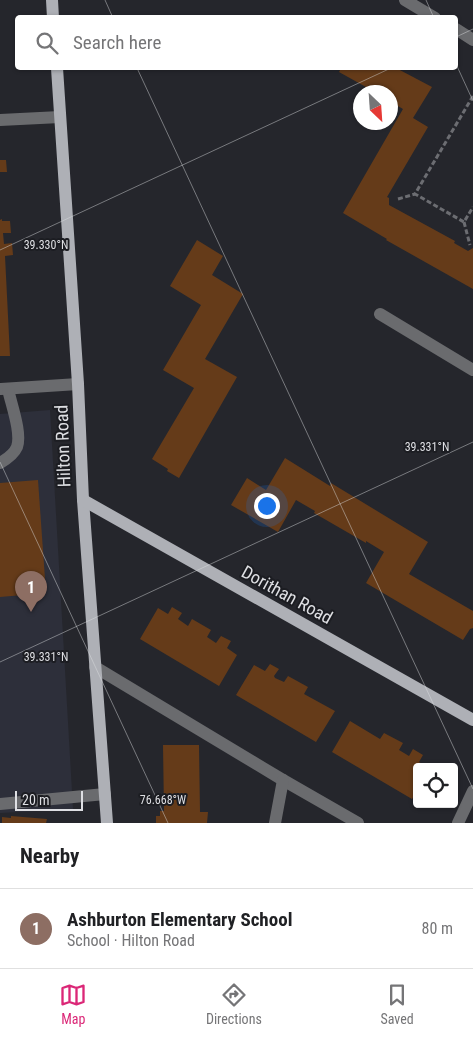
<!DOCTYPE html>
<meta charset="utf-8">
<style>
body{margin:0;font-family:"Roboto Condensed",sans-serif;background:#f6f6f6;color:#202124}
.controls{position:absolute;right:15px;bottom:15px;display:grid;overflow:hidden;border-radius:5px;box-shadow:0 1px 4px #0004}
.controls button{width:45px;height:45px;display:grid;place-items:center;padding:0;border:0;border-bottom:1px solid #e0e0e0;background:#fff;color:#202124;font:25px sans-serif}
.compass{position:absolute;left:353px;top:85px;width:45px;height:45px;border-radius:50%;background:#fff;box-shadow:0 1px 4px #0004;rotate:155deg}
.scale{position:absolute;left:15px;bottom:12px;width:68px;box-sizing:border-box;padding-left:5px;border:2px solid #dedfe3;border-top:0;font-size:14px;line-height:18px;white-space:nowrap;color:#dedfe3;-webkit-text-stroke:4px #1c1d22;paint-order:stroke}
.you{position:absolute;left:266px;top:505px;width:18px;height:18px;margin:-12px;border:4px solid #fff;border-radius:50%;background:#1a73e8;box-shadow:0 0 0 8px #1a73e833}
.badge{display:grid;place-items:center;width:32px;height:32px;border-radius:50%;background:#db2777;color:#fff;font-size:16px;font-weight:700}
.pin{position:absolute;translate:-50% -41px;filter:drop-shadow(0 1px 2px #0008)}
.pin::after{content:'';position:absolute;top:26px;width:18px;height:15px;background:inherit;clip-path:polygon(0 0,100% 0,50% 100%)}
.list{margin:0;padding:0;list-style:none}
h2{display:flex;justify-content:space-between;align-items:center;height:65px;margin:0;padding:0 20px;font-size:21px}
h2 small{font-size:16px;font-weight:400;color:#757577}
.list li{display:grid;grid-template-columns:32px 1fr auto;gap:15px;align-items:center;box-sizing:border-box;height:80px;padding:0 20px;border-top:1px solid #e0e0e0}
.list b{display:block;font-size:19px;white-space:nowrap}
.list p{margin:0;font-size:16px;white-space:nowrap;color:#757577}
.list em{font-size:16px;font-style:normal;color:#757577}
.icon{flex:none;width:28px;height:28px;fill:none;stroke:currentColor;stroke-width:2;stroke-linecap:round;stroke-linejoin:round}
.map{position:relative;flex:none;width:473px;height:823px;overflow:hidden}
.search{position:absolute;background:#fff;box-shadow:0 1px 4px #0004;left:15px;right:15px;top:15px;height:55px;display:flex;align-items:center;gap:12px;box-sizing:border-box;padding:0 18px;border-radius:5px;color:#757577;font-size:19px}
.sheet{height:145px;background:#fff}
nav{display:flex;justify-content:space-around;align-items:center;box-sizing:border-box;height:70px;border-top:1px solid #e0e0e0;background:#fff;font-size:14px;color:#757577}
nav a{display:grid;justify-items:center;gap:2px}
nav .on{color:#db2777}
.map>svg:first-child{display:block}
.built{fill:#2d2f3a}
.building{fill:#653b19}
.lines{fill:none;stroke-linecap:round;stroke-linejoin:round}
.path{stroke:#6c6d72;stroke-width:3;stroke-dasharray:5 2.5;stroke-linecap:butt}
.minor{stroke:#6a6b6e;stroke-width:12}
.major{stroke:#aeb0b6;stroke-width:12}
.ticks{fill:none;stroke:#dedfe3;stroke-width:1;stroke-opacity:0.45}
.labels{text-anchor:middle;stroke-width:4;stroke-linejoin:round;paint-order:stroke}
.street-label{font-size:18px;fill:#dedfe3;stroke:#1c1d22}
.ticks-label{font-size:12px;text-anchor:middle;fill:#dedfe3;stroke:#1c1d22;stroke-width:4;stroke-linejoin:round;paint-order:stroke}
</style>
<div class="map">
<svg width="473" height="823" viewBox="0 0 473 823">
<rect width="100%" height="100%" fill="#25262c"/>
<path class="built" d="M50 410 73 809 0 813V414Z"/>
<g class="building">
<path d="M341 68H396L432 87 413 118 428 127 387 197 389 198V205L455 241 454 243 468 251 473 248V289L386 240 387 239 343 213 403 109 391 102V92H375L339 72Z"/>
<path d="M0 160H6L7 172H0Z"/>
<path d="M2 219V221H10L11 233H3L4 244 12 243 13 255 5 256 10 356H0V220Z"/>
<path d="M197 240 223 256 212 275 243 294 205 359 237 377 179 478 167 471 168 469 152 459 194 388 163 370 201 305 170 286Z"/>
<path d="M285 458 330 486 331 483 428 542 409 574 473 611V628L470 629 463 640 366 583 384 552 366 541V543L314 513 315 511 296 500 278 532 231 505 247 478 266 490Z"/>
<path d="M38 480 46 593 0 597V483Z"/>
<path d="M172 607 182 613 178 619 188 626 192 619 211 630 207 637 216 643 221 636 231 641 227 648 237 655 219 686 140 639 158 608 168 614Z"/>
<path d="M270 664 279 669 274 676 275 678 284 682 288 676 308 687 304 694 335 711 316 742 236 695 254 665 265 671Z"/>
<path d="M350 721 380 739 384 733 403 743 399 750 409 756 413 749 423 755 419 762 427 767H417V791L412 799 332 752Z"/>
<path d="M163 745H199L200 812H208L207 823H156V816H160V811H164Z"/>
<path d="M11 816 47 819 46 823H2V817L11 818Z"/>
</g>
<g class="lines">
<g class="path">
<path d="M473 96 415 194 464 222 473 207"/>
<path d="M398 199 415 194"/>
<path d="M464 222 470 245"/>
</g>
<g class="minor">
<path d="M405 0 435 18"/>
<path d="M456 29 473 40"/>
<path d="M0 120 60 117"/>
<path d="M380 314 473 370"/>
<path d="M1 389 78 384"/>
<path d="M0 463C7 459 14 454 17 447 22 433 11 404 8 389"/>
<path d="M95 667 283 780 358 823"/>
<path d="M0 804 105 794"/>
<path d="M275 823 283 780"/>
<path d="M458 823 473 791"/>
</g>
<g class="major">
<path d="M52 0 53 18"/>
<path d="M57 68 78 384 83 500 107 823"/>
<path d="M83 500 473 720"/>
</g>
</g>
<path class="ticks" d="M105 0 113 18M426 0 434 18M456 37 473 29M456 64 473 101M137 68 473 789M0 250 391 68M0 462 168 823M0 662 473 442"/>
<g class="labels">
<g class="street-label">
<text transform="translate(63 446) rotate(-92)" y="6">Hilton Road</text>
<text transform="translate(287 595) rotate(29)" y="6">Dorithan Road</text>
</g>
</g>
<g class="ticks-label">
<text x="46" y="249">39.330°N</text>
<text x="427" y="451">39.331°N</text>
<text x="46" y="661">39.331°N</text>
<text x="163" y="804">76.668°W</text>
</g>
</svg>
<div class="controls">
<button><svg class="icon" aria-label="locate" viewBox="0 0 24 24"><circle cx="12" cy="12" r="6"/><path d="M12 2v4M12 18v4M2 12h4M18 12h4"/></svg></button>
</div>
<svg class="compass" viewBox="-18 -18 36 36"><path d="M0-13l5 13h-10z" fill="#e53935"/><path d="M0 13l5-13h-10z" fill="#757577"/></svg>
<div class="scale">20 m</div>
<div class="you"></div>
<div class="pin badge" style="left:31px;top:612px;background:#8d6e63">1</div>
<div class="search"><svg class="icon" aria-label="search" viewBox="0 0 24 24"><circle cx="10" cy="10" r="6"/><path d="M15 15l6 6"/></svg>Search here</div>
</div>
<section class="sheet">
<h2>Nearby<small></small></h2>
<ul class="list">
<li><span class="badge" style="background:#8d6e63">1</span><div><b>Ashburton Elementary School</b><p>School · Hilton Road</p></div><em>80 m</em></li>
</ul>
</section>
<nav>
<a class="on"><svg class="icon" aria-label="map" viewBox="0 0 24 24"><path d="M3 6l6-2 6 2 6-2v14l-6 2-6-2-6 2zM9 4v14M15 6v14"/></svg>Map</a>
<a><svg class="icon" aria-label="directions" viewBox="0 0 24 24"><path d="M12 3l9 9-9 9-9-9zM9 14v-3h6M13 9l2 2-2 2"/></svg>Directions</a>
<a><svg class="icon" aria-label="saved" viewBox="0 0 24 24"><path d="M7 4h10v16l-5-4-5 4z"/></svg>Saved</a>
</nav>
